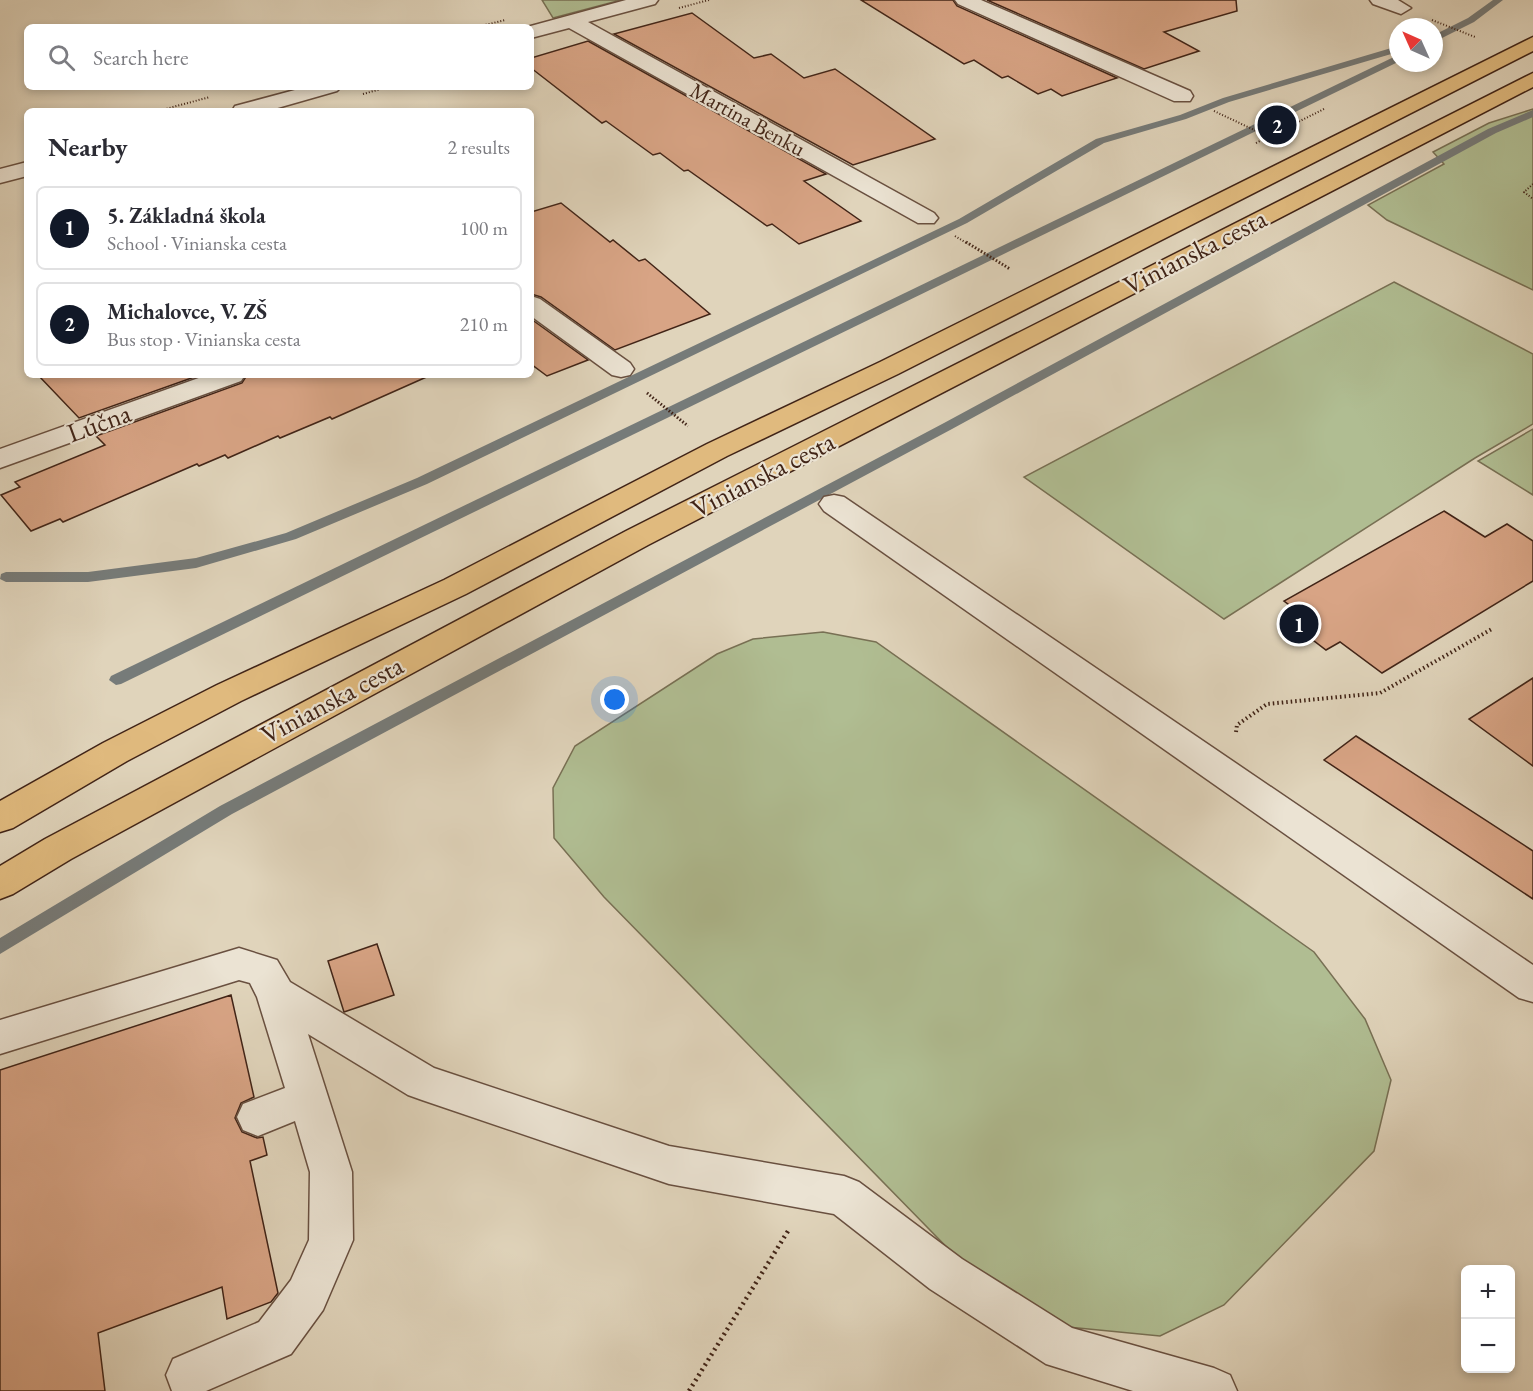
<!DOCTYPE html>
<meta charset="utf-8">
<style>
body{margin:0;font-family:"EB Garamond",serif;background:#f2f2f3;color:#2b2b33}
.controls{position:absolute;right:18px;bottom:18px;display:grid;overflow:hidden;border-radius:9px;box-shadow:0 3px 9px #0003}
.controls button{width:54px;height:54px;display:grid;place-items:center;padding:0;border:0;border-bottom:2px solid #e1e1e2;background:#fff;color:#2b2b33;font:30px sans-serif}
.compass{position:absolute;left:1389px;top:18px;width:54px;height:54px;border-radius:50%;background:#fff;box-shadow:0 3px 9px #0003;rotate:315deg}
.you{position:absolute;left:615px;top:700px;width:21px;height:21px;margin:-15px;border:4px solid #fff;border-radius:50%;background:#1a73e8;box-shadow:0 0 0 9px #1a73e833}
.badge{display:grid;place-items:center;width:39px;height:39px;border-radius:50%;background:#111827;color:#fff;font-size:20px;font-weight:700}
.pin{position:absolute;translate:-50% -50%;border:3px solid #fff;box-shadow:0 2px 6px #0006}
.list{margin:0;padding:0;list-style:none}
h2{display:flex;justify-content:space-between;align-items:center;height:78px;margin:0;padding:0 24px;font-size:26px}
h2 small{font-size:20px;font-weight:400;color:#7c7c81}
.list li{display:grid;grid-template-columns:39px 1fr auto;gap:18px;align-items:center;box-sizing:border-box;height:84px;margin:0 12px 12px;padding:0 12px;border:2px solid #e1e1e2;border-radius:9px}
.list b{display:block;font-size:22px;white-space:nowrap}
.list p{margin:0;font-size:20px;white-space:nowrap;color:#7c7c81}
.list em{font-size:20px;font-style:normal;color:#7c7c81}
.icon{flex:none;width:33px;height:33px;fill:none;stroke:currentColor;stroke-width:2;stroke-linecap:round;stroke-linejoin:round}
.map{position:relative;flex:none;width:1533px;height:1391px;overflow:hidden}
.search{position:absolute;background:#fff;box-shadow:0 3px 9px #0003;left:24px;top:24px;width:510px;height:66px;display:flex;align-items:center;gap:15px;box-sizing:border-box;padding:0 21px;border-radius:9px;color:#7c7c81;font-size:22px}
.panel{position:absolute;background:#fff;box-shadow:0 3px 9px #0003;left:24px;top:108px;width:510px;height:270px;border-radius:9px}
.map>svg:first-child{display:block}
.green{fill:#b0bd92;stroke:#787054;stroke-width:1.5}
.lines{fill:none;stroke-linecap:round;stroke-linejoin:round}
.stream{fill:#767b79;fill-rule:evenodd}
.building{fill:#d8a485;stroke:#412417;stroke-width:1.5}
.minor-casing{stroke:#695040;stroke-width:3}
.major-casing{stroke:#412417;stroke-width:3}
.path-far3{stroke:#412417;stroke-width:2;stroke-dasharray:1 2;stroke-linecap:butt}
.path-far2{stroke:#412417;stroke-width:3;stroke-dasharray:1.5 2;stroke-linecap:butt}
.path-far1{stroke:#412417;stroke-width:4;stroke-dasharray:1.5 3;stroke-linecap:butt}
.path{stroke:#412417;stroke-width:4.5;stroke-dasharray:2 4;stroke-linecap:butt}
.minor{fill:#ebe3d3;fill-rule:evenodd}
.major{fill:#e0ba7e;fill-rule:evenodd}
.labels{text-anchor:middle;stroke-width:4.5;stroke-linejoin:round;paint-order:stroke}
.far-street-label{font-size:22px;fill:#412417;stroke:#ebe3d3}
.street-label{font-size:27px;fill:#412417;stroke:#ebe3d3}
</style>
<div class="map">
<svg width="1533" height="1391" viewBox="0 0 1533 1391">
<rect width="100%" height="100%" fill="#e0d4bb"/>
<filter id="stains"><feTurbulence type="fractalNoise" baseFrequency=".00333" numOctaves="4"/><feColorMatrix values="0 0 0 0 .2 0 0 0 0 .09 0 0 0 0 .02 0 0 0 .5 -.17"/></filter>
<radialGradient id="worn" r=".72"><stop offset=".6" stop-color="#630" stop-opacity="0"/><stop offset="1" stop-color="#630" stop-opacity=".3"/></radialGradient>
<g class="green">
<path d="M542 0H621L553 18Z"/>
<path d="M1533 109V290L1387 220 1368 205 1444 164 1433 152 1489 123Z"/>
<path d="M1394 282 1533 354V424L1475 458 1224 619 1024 477Z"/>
<path d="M1533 429V495L1478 461Z"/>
<path d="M823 632 876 642 1314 952 1365 1019 1391 1080 1374 1151 1224 1305 1160 1336 1068 1327 973 1274 604 897 554 838 553 788 575 746 717 654 753 639Z"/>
</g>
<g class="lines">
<g class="stream">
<path d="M1493 0H1503L1474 22 1434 42V35L1468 18Z"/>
<path d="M1398 46V52L1229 102 1186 119 1104 143 967 223 427 484 296 539 196 568 88 582H6L0 579 1 574 6 572H88L196 558 286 533 417 478 959 219 1096 139 1180 115 1223 98Z"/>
<path d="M1398 55V62L121 684 116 685 109 680 111 676Z"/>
<path d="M1533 110V117L1496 133 952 429 232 814 0 954V938L220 806 944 423 1488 129Z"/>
</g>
</g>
<g class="building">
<path d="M861 0H953L957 6 1117 78 1062 96 1051 89 1038 94 1008 76 1002 78 974 60 964 64Z"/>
<path d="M987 0H1236L1237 11 1164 32 1199 51 1144 69Z"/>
<path d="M692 13 754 58 771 54 804 78 835 69 935 139 853 165 614 34Z"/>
<path d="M588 41 826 174 804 181 861 221 799 244 772 224 767 226 688 170 684 171 660 153 653 155 606 121 602 123 531 68V58Z"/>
<path d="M561 203 610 242 613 240 639 261 645 259 710 314 615 350 541 297 531 294V212Z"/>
<path d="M531 319 588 360 547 376 531 364Z"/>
<path d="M38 375H200L79 418Z"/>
<path d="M247 375H431L332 419 330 417 280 438 278 436 228 458 225 455 199 466 197 464 63 522 60 519 31 531 1 495 20 487 15 482 105 445 96 436 242 383Z"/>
<path d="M1444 511 1485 537 1507 524 1533 541V581L1382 673 1340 642 1326 650 1288 621 1301 614 1284 601Z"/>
<path d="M1533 678V766L1469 719Z"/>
<path d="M1356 736 1533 851V899L1324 760Z"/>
<path d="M377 944 394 995 344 1012 328 961Z"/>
<path d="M231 995 254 1097 241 1103 235 1118 242 1132 257 1138 263 1137 267 1155 250 1161 278 1293 271 1302 227 1319 222 1287 98 1333 105 1391H0V1070Z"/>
</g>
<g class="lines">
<defs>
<g id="minor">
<path d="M626 0H658L655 4 588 22 934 213 938 218 934 223H918L569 28 531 38V27H527Z"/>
<path d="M955 0H981L1190 91 1193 96 1190 101H1174L958 4Z"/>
<path d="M1370 0H1398L1411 8 1401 14 1373 4Z"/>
<path d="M306 87H341L337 91 267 111H232L235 106Z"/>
<path d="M27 162V176L0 183V169Z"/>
<path d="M531 296 540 299 630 363 634 369 630 375 621 377 612 375 531 316Z"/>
<path d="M207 375H245L241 381 0 468V449Z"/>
<path d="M834 495 844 497 1533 965V1002L1519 998 824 511 819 504 824 497Z"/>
<path d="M239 948 277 960 290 982 434 1068 669 1146 844 1176 859 1182 962 1259 1072 1328 1214 1368 1230 1375 1237 1391H1133L1046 1364 930 1289 834 1214 669 1184 422 1100 408 1095 308 1034 352 1172 353 1240 323 1310 291 1354 206 1391H172L166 1375 173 1359 259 1322 291 1280 309 1240 310 1172 295 1121 258 1136 243 1130 237 1117 243 1104 285 1088 257 997 250 983 239 980 0 1054V1020Z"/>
</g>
<g id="major">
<path d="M1533 37V51L898 374 727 456 466 594 241 701 127 761 13 828 0 832V801L103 743 217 685 444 580 707 444 880 362Z"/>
<path d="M1533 73V87L648 545 71 859 13 894 0 899V866L45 839 626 531Z"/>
</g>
</defs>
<use href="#minor" class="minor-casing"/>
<use href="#major" class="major-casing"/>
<g class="path-far3">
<path d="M679 8 709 0"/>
<path d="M1432 20 1475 37"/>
<path d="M477 27 505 20"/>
<path d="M363 94 388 87"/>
<path d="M158 111 210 97"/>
<path d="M1214 111 1267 136"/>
<path d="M1256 143 1324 109"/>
<path d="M1533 184 1524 192 1533 199"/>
<path d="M955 236 968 244"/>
</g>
<g class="path-far2">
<path d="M966 242 1010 269"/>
<path d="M647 393 688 426"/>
</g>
<path class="path-far1" d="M1236 732 1237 725 1267 704 1380 693 1492 629"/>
<path class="path" d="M689 1391 788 1231"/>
<use href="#minor" class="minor"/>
<use href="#major" class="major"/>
</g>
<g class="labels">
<g class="far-street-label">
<text transform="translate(748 119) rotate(29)" y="8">Martina Benku</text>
</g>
<g class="street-label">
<text transform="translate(1195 252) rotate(-27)" y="9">Vinianska cesta</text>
<text transform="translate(99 423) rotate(-20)" y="9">Lúčna</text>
<text transform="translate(763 475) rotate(-27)" y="9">Vinianska cesta</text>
<text transform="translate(332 700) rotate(-28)" y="9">Vinianska cesta</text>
</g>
</g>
<rect width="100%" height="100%" filter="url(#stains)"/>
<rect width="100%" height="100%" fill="url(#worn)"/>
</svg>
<div class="controls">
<button>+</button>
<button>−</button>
</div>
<svg class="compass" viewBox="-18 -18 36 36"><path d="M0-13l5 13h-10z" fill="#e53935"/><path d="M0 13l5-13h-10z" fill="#7c7c81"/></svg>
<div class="you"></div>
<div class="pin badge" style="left:1299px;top:624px">1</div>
<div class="pin badge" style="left:1277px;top:125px">2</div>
<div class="search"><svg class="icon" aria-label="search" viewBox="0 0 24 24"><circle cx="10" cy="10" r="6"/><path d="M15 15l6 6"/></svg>Search here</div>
<section class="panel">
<h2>Nearby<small>2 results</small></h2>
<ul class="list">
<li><span class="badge">1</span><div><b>5. Základná škola</b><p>School · Vinianska cesta</p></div><em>100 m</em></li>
<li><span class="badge">2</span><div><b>Michalovce, V. ZŠ</b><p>Bus stop · Vinianska cesta</p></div><em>210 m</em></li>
</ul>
</section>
</div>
